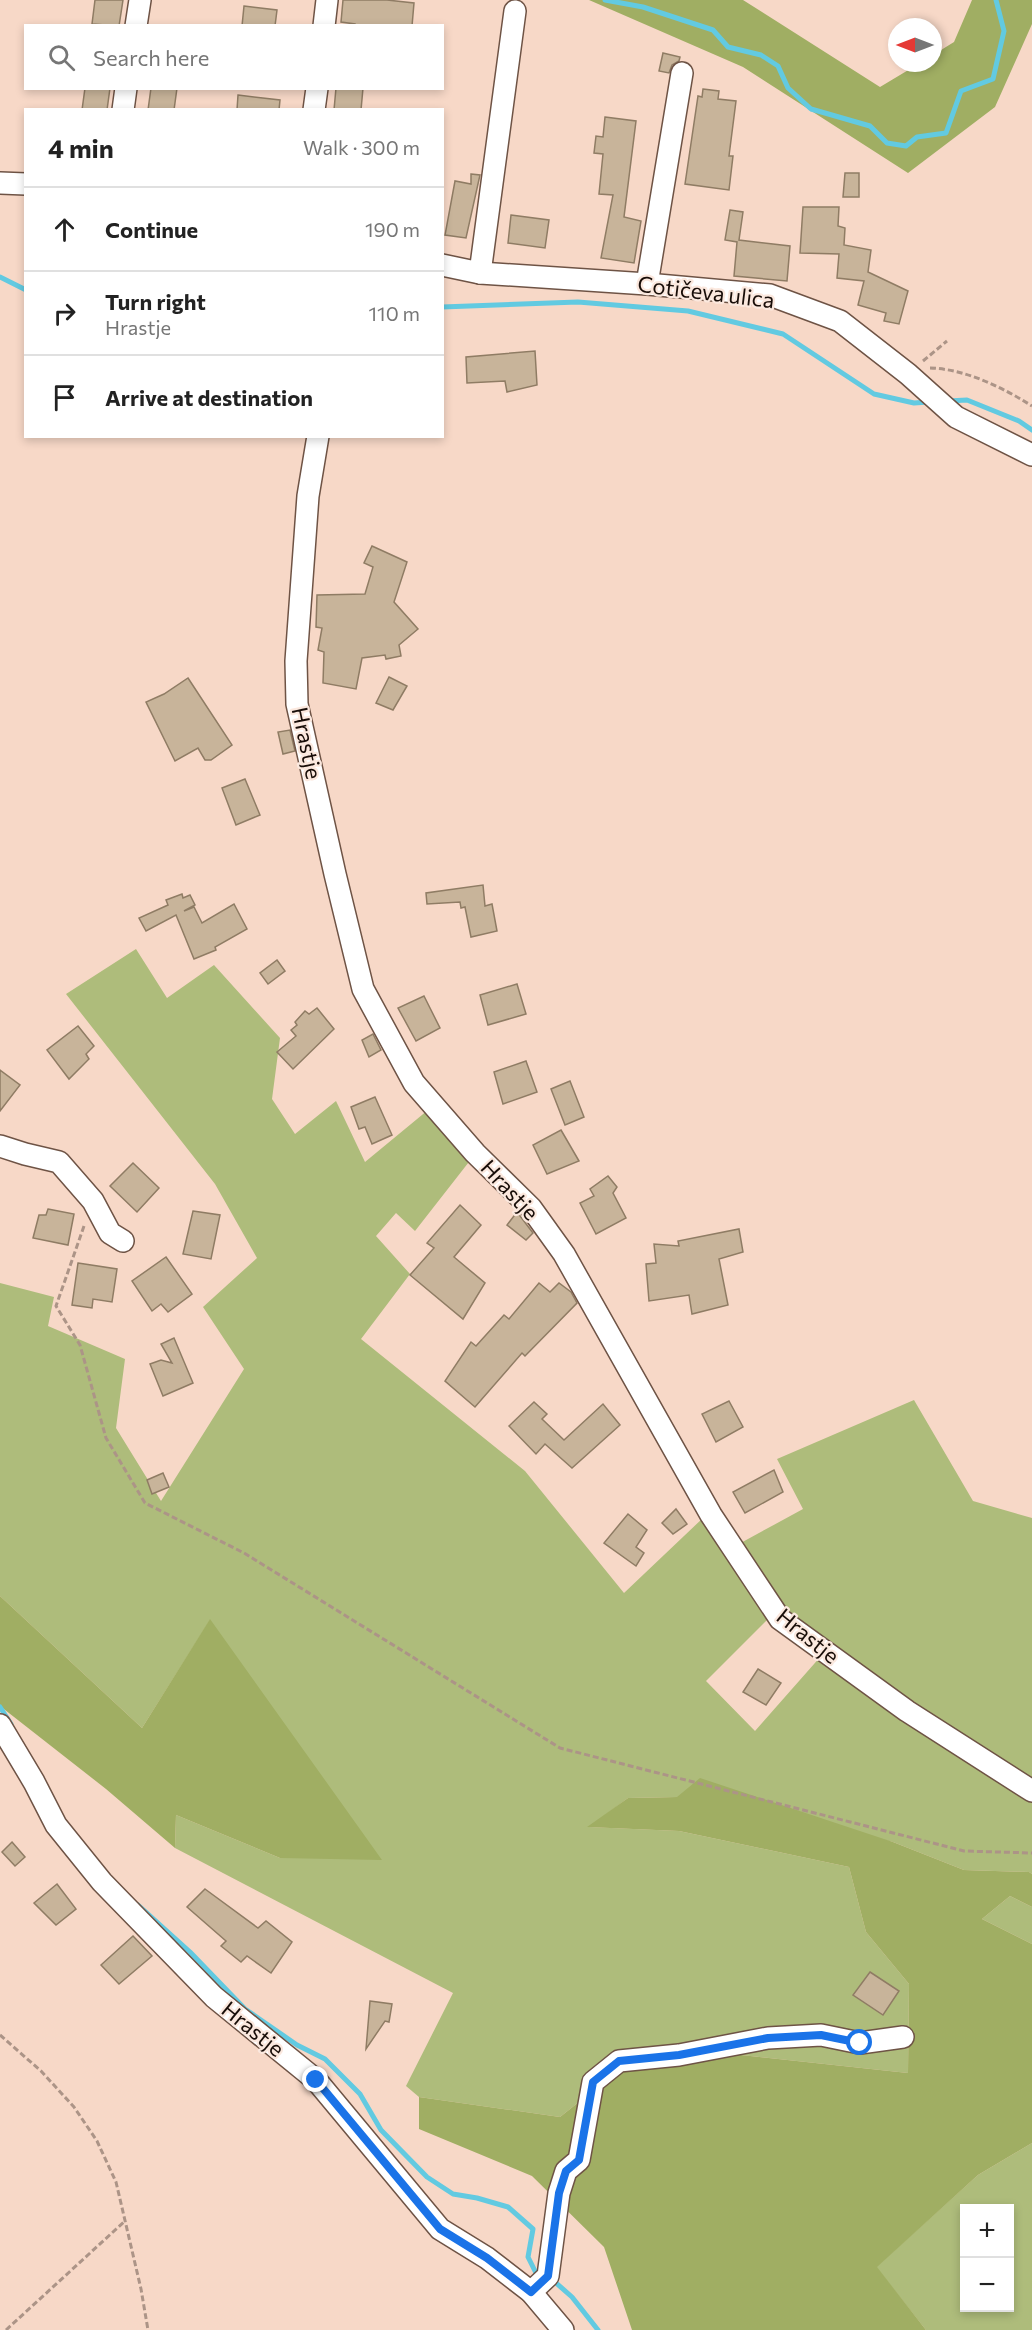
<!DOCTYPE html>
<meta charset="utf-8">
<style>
body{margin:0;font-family:Commissioner,sans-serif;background:#f6f6f6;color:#222}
.controls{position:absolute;right:18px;bottom:18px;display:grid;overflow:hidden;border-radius:0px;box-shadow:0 3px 9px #0003}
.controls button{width:54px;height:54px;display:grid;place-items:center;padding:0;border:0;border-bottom:2px solid #e0e0e0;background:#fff;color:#222;font:30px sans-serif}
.compass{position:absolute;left:888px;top:18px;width:54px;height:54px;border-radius:50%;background:#fff;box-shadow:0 3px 9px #0003;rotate:270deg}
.stop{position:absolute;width:18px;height:18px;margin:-14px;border:4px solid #1a73e8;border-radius:50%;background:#fff}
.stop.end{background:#1a73e8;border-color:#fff;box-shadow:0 2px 6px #0008}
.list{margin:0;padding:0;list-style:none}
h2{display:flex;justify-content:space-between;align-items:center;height:78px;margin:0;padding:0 24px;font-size:26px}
h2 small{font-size:20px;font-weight:400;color:#767676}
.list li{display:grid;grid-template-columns:39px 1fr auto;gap:18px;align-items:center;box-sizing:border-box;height:84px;padding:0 24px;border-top:2px solid #e0e0e0}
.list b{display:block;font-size:22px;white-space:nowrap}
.list p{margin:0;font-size:20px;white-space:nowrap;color:#767676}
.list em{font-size:20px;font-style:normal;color:#767676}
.icon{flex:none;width:33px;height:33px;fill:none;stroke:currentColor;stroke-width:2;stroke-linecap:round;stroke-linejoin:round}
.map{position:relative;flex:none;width:1032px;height:2330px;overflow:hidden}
.search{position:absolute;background:#fff;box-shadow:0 3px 9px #0003;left:24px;top:24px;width:420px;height:66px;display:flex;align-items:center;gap:15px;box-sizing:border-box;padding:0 21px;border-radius:0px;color:#767676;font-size:22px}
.panel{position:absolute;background:#fff;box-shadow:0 3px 9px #0003;left:24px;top:108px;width:420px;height:330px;border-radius:0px}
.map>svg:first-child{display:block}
.green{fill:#aebc7b;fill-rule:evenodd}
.forest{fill:#a0ae63}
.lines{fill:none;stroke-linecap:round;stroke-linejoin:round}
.stream{stroke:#62cae1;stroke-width:5}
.building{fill:#c8b49a;stroke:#8f7c64;stroke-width:1.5}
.minor-casing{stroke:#6e5345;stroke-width:24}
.path{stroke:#ac9487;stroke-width:3;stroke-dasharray:6 3;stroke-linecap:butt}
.minor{stroke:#fff;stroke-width:21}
.route{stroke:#1a73e8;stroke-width:8}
.labels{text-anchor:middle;stroke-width:4.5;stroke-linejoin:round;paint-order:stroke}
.street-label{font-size:22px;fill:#180d08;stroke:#fbe8de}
</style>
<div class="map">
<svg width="1032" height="2330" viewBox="0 0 1032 2330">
<rect width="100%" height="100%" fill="#f7d8c7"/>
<g class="green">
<path d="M136 949 167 998 214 965 280 1038 272 1099 295 1134 336 1101 365 1162 428 1110 472 1158 415 1231 396 1213 376 1236 410 1274 361 1339 525 1471 624 1593 704 1517 770 1617 706 1681 755 1731 829 1647 785 1616 737 1545 803 1509 777 1459 914 1400 973 1501 1032 1518V1874L1029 1872 964 1870 893 1842 677 1797 628 1798 589 1827 679 1831 849 1867 866 1932 909 1984 908 2073 714 2052 619 2070 560 2117 419 2097 406 2086 453 1993 175 1848 176 1815 280 1858 210 1620 142 1728 0 1596V1283L54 1297 48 1326 125 1359 116 1428 161 1501 244 1369 203 1307 257 1258 215 1184 66 994Z"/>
<path d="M1010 1896 1032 1907V1944L982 1919Z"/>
<path d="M1032 2143V2330H926L876 2267 978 2175ZM964 2208H1010V2308H964Z"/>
</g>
<g class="forest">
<path d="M589 0H743L880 87 920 63H933V55L954 42 972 0H1032V24L995 107 908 173 743 67Z"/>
<path d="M0 1596 142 1728 210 1619 382 1860 280 1858 176 1815 175 1848 106 1789 0 1706Z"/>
<path d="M700 1778 893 1842 964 1870 1029 1872 1032 1874V1907L1010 1896 982 1919 1032 1944V2143L978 2175 877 2267 926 2330H632L604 2247 532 2176 419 2129V2097L560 2117 619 2070 714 2052 908 2073 909 1984 866 1932 849 1867 679 1831 587 1827 628 1798 677 1797Z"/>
</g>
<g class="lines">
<g class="stream">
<path d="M605 0 643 7 713 30 728 47 761 55 778 66 788 88 811 109 870 126 887 143 906 146 917 137 946 133 961 91 993 79 1004 31 996 0"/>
<path d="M0 277 26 290"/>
<path d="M442 307 578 302 688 311 783 334 874 394 914 403 929 402"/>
<path d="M948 401 967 400 1019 421 1032 430"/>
<path d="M0 1707 11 1724"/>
<path d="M138 1905 190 1952 245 2009 297 2045 325 2059 360 2094 381 2130 427 2177 453 2194 477 2198 508 2207 533 2229 528 2257 536 2273"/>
<path d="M555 2282 572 2297 598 2330"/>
</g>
</g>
<g class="building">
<path d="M95 0H123L119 26 92 24Z"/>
<path d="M343 0H387L414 3 412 26H355V24L341 22Z"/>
<path d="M244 6 277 10 275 26H242Z"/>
<path d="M663 53 680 57 679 61 672 65 669 73 659 71Z"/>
<path d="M85 88H110L107 110H82Z"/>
<path d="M151 88H177L174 110H148Z"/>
<path d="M336 88H363L361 110H334Z"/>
<path d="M703 89 719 91 718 99 736 101 729 156H733L729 190 685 184 698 96 702 97Z"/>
<path d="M238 95 280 100 279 110H237Z"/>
<path d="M605 117 636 121 624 217 641 221 634 263 601 258 613 195 599 194 603 154 594 153 596 136 603 137Z"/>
<path d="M845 173H859V197H843Z"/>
<path d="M471 174 480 175 466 238 445 235 455 181 471 184Z"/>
<path d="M803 207H839L838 226 845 228 844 245 871 250 868 272 908 291 899 324 884 321 886 313 858 305 864 281 837 278 839 254 800 253Z"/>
<path d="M730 210 743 212 739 240 790 246 787 281 734 276 737 242 725 240Z"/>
<path d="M511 215 549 220 545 248 508 243Z"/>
<path d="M535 351 537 385 507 392 505 381 467 383 466 357Z"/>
<path d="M372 546 407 562 394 602 418 629 399 645 401 656 386 659 385 655 362 658 356 689 323 683 324 652 318 650 322 628 316 627 317 595 365 594 373 567 364 563Z"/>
<path d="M389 677 407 686 393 710 376 703Z"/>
<path d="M188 678 232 745 211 760H205L198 748 175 761 146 702 164 694Z"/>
<path d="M290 730 295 751 283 754 278 732Z"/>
<path d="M245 779 260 815 236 825 222 788Z"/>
<path d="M483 885 485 906 492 904 497 931 471 937 465 907 461 908 460 902 427 904 426 893Z"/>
<path d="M182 894 183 898 190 895 195 905 184 911 194 907 202 923 234 904 247 929 215 947 216 950 194 959 176 915 146 931 139 918 168 905 166 900Z"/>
<path d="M277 960 285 971 268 984 260 973Z"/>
<path d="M517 984 526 1014 488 1025 480 995Z"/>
<path d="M424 996 440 1028 416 1041 398 1008Z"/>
<path d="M317 1008 334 1029 293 1069 277 1052 296 1036 291 1030 297 1025 295 1022 305 1011 309 1014Z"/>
<path d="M78 1026 94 1046 86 1054 89 1059 69 1079 47 1050Z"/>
<path d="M373 1034 381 1050 369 1057 362 1040Z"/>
<path d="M526 1061 537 1092 503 1104 494 1072Z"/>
<path d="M0 1070 20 1085 0 1111Z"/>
<path d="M570 1081 584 1117 565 1125 551 1089Z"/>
<path d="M375 1097 392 1135 372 1144 365 1127 359 1129 351 1107Z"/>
<path d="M561 1130 579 1161 547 1174 533 1145Z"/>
<path d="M133 1163 159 1188 137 1212 110 1186Z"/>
<path d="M608 1176 617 1187 613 1193 626 1218 596 1234 580 1203 594 1196 590 1189Z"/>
<path d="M460 1205 481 1225 454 1257 485 1283 463 1319 410 1275 434 1248 427 1243Z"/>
<path d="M48 1209 74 1214 68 1245 33 1238 39 1215H46Z"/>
<path d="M193 1211 220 1215 211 1259 183 1254Z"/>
<path d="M517 1212 533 1233 526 1240 507 1225Z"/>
<path d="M739 1229 743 1252 719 1259 728 1305 692 1314 689 1295 649 1301 646 1264 656 1263 654 1244 679 1246 678 1241Z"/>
<path d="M166 1257 192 1294 168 1312 161 1304 152 1311 132 1281Z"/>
<path d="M78 1263 117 1269 112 1302 93 1299 92 1308 72 1305Z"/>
<path d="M539 1283 550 1292 559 1283 571 1292 577 1303 525 1356 522 1353 475 1407 445 1381 471 1342 476 1346 504 1315 509 1319Z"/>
<path d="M174 1338 193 1383 163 1396 150 1364 161 1360 172 1363 161 1344Z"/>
<path d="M729 1401 743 1427 716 1442 702 1414Z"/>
<path d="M534 1402 547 1414 542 1419 564 1440 603 1404 620 1425 572 1468 545 1444 536 1454 509 1426Z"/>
<path d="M774 1470 783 1492 745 1513 733 1492Z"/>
<path d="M163 1473 169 1487 152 1494 147 1480Z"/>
<path d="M676 1509 687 1524 673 1534 662 1523Z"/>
<path d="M628 1514 647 1530 636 1547 644 1553 636 1566 604 1543Z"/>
<path d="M758 1669 781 1683 766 1705 743 1692Z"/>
<path d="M12 1842 25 1857 15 1866 2 1852Z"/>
<path d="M57 1884 76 1909 56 1925 34 1903Z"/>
<path d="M205 1889 258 1928 266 1921 292 1942 271 1973 247 1956 241 1962 221 1946 226 1941 187 1907Z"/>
<path d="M133 1936 152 1956 119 1984 101 1965Z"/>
<path d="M870 1972 899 1991 883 2015 853 1995Z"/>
<path d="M370 2001 392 2004 389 2022 385 2021 366 2049Z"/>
</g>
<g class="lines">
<defs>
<g id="minor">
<path d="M136 26 140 0"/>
<path d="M324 26 327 0"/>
<path d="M123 110 126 88"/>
<path d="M314 110 317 88"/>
<path d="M0 183 26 184"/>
<path d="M442 265 480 273 647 284 770 295 840 321 908 374 956 417 1032 455"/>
<path d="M480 273 515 11"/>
<path d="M647 284 682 73"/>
<path d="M318 436 308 496 296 661 297 704 335 874 363 989 414 1083 475 1153 531 1208 564 1254 711 1515 780 1619 907 1711 1032 1791"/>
<path d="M0 1146 25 1154 59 1162 93 1201 110 1233 123 1241"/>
<path d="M0 1725 34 1782 56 1825 102 1882 214 1997 316 2080 440 2229 487 2258 531 2292 563 2330"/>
<path d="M531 2292 548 2276 559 2193 566 2171 579 2160 593 2082 619 2061 679 2055 768 2038 821 2035 860 2043 903 2037"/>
</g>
</defs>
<use href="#minor" class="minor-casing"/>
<g class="path">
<path d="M923 361 947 341"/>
<path d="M930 368C965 369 1002 387 1032 406"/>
<path d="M84 1226 56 1306 80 1345 106 1438 145 1503 244 1553 560 1748 964 1851 1032 1853"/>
<path d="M0 2035 41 2071 74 2107 97 2141 116 2182 141 2289 148 2330"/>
<path d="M6 2330 125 2221"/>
</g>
<use href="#minor" class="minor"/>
</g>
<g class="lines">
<path class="route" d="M316 2080 440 2229 487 2258 531 2292 548 2276 559 2193 566 2171 579 2160 593 2082 619 2061 679 2055 768 2038 821 2035 860 2043"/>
</g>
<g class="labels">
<g class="street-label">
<text transform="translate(706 292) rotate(7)" y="8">Cotičeva ulica</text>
<text transform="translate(307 743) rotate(78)" y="8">Hrastje</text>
<text transform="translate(510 1190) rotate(47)" y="8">Hrastje</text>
<text transform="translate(808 1636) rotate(39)" y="8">Hrastje</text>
<text transform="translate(253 2029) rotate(39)" y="8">Hrastje</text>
</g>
</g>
</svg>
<div class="controls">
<button>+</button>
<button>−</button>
</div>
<svg class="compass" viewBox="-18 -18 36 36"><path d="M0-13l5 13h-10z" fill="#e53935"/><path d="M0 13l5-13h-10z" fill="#767676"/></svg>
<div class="stop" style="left:860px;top:2043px"></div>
<div class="stop end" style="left:316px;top:2080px"></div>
<div class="search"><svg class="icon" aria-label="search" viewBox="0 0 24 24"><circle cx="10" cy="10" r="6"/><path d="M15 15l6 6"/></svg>Search here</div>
<section class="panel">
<h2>4 min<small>Walk · 300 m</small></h2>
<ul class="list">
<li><svg class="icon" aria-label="ahead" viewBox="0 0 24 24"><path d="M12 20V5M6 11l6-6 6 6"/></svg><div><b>Continue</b></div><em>190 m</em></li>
<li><svg class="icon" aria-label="right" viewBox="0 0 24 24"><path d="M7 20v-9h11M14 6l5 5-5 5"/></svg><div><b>Turn right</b><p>Hrastje</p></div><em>110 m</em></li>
<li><svg class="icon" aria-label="arrive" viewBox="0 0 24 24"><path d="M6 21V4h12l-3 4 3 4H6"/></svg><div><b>Arrive at destination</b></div></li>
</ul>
</section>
</div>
